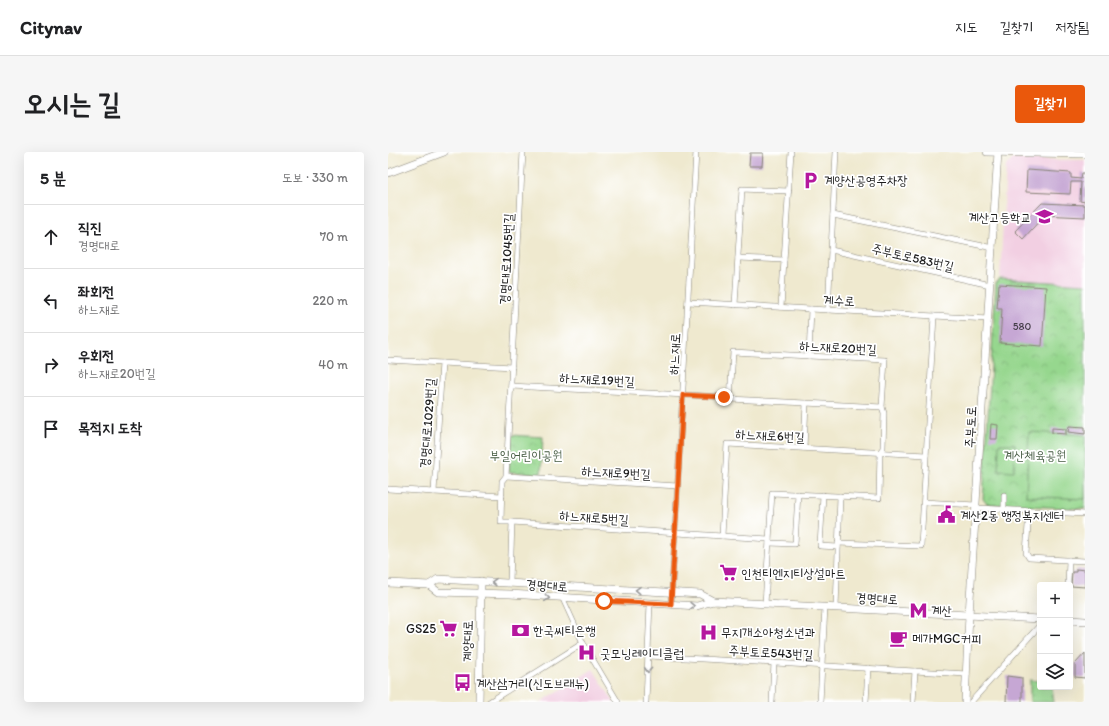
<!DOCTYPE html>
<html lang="ko">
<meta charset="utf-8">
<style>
body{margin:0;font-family:Itim,"Poor Story",sans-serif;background:#f6f6f6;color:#202124}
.controls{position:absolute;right:12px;bottom:12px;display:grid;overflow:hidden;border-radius:4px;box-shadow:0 4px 16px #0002}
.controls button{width:36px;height:36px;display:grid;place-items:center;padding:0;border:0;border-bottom:1px solid #e0e0e0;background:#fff;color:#202124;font:20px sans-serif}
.stop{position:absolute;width:12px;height:12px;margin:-9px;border:3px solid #ea580c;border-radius:50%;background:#fff}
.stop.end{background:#ea580c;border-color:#fff;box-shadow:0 1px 4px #0008}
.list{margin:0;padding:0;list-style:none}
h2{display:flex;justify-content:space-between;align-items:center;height:52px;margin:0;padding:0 16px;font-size:17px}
h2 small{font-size:13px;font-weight:400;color:#757577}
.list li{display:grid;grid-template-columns:26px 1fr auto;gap:12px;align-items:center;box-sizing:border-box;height:64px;padding:0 16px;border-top:1px solid #e0e0e0}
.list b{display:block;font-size:15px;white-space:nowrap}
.list p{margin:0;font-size:13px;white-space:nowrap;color:#757577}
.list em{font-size:13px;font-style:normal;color:#757577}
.icon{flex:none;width:22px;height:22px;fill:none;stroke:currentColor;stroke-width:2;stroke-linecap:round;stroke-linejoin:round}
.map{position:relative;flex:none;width:697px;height:550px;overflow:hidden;border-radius:4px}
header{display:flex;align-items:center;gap:24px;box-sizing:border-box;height:56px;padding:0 20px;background:#fff;border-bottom:1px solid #e0e0e0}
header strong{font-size:19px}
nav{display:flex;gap:22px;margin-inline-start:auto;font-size:14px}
.intro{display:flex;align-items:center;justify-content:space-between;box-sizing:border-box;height:96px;padding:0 24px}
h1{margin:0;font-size:28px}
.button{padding:10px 18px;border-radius:4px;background:#ea580c;color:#fff;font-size:14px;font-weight:700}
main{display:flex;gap:24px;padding:0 24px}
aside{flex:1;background:#fff;border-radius:4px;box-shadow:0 4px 16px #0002}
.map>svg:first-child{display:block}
.built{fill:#f2cfe2}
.park{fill:url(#park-crowns);stroke:#597a55}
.pitch{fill:#96d78e;stroke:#597a55}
.building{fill:#c6a7d4}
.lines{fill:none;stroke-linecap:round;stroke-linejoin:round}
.street-casing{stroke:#868276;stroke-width:6}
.secondary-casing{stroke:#868276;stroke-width:8}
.street{stroke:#fff;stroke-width:5}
.secondary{stroke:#fff;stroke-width:7}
.oneway{stroke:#999}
.route{stroke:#ea580c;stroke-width:5}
.labels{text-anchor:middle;stroke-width:3.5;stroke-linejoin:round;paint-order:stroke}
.number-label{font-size:11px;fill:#463f4a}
.poi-label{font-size:13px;fill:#1c1c1c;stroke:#fff;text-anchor:start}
.street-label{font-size:13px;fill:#1c1c1c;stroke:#fff}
.park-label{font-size:13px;fill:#475d44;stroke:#fff}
</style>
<header>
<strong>Citynav</strong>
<nav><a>지도</a><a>길찾기</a><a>저장됨</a></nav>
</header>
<div class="intro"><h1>오시는 길</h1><a class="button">길찾기</a></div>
<main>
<aside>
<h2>5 분<small>도보 · 330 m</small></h2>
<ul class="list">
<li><svg class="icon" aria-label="ahead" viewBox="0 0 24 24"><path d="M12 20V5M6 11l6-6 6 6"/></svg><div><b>직진</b><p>경명대로</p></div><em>70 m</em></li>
<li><svg class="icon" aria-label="left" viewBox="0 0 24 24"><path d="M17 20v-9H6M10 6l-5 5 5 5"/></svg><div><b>좌회전</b><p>하느재로</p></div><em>220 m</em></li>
<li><svg class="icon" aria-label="right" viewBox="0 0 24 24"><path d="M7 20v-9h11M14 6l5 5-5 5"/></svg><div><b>우회전</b><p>하느재로20번길</p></div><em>40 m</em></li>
<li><svg class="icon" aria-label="arrive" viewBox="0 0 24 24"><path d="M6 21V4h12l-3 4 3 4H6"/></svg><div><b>목적지 도착</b></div></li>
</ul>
</aside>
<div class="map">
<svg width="697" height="550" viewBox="0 0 697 550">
<defs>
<pattern id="park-crowns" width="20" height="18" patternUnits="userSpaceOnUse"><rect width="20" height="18" fill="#96d78e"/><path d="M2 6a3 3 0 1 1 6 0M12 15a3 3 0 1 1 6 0" fill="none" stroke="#81b87a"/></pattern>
</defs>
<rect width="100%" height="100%" fill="#fff"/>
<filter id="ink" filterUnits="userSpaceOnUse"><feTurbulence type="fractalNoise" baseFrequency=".025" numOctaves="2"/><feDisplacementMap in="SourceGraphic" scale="8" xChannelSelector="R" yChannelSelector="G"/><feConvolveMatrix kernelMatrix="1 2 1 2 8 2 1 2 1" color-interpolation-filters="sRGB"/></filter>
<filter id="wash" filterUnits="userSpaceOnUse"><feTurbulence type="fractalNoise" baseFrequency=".012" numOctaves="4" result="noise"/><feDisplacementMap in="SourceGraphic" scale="16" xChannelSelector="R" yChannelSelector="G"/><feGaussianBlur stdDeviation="0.9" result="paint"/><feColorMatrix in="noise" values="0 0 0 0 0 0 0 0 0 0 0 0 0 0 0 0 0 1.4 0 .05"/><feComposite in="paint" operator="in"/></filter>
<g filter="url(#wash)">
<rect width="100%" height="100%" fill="#efe9cf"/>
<g class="built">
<path d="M625 7 697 8V132L612 127 618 14Z"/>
<path d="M205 517 226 550H153Z"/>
</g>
<g class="park">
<path d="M612 127 697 132V357L599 352 595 347 608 131Z"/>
<path d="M123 283 155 285 153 322 121 320Z"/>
<path d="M642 528 652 529V535H664L666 550H642Z"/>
</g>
<g class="pitch">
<path d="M641 280 697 283V347L638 344Z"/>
<path d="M611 292H627L626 319 610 318Z"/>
</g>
<g id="blocks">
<g class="building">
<path d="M362 1H375L374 14H361Z"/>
<path d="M639 18 683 21V26L693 27 694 21H697V50L692 49 693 30H683L682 42 638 40Z"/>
<path d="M654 51 697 53V65L654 63V66L635 87 627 79Z"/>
<path d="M611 132 658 135 654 194 612 191 614 156H609Z"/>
<path d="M603 272 610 273 609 287H602Z"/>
<path d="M681 274 697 275V282L680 280Z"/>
<path d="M664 276 678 277V282L664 281Z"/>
<path d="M688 417 697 418V435L683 434 684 420H688Z"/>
<path d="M697 501V526L687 525V512Z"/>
<path d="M619 524 634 526V550H618Z"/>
</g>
</g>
</g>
<g filter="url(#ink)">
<use href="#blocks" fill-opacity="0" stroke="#868276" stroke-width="1"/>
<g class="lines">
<defs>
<g id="street">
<path d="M445 63 605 96"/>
<path d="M443 98 602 133"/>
<path d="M350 106 396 108"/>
<path d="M300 150 600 167"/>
<path d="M347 153 354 37 401 39"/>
<path d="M393 155 403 0"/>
<path d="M440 158 448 0"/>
<path d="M421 204 423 157"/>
<path d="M0 208 54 211 46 340 0 337"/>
<path d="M54 211 124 215"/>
<path d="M123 234 337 245 342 247 494 255 497 208 345 200 342 247"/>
<path d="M416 296 418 251"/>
<path d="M118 324 290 334"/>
<path d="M46 340 114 344"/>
<path d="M435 343 432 394 450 395"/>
<path d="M536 350 587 353 591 356 697 362"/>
<path d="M616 358V343"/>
<path d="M641 359 638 401 641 406 697 409"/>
<path d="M124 370 334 384 339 292 538 303"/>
<path d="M334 384 381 387"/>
<path d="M381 391 407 392 410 342"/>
<path d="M450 391 533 394 546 164"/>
<path d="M122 430 124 370H113L114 329 118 324 135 0"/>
<path d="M680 433 681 408"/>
<path d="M175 447 195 491 230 550"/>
<path d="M283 452 308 0"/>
<path d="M377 452 384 341 491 346 492 300 495 296 496 261 494 255"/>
<path d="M448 456 452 344"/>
<path d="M261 504 579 522"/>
<path d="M101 550 195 491"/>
<path d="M258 550 262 451"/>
<path d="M384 550 386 511"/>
<path d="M432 550 437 455"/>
<path d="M478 550 480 516"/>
<path d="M525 550 527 519"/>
<path d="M583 550 652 473"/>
</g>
<g id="secondary">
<path d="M599 0 697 2"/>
<path d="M0 21 56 0"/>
<path d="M0 431 41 433 50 427 312 442 325 449"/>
<path d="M41 433 50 440 122 442 309 454 325 449 652 467"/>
<path d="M682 468 697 469"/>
<path d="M91 550 93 429"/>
<path d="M577 550 581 463 610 0"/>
</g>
</defs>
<use href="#street" class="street-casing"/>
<use href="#secondary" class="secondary-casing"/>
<use href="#street" class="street"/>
<use href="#secondary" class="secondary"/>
</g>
<defs><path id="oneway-chevron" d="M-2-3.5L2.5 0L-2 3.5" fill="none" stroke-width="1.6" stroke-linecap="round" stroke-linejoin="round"/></defs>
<g class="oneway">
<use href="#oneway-chevron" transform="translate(106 430) rotate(-178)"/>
<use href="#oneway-chevron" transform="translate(250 438) rotate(-177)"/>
<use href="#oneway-chevron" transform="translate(159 446) rotate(5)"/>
<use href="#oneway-chevron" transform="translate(304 454) rotate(1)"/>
<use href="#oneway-chevron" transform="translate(260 518) rotate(94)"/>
</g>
</g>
<g class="lines" filter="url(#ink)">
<path class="route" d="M216 449 283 452 295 243 336 245"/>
</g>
<defs>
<symbol id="parking-bare" viewBox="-9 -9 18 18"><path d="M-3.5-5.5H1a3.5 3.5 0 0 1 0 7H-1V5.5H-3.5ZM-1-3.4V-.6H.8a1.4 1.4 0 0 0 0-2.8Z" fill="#b5179e" stroke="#fff" stroke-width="2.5" paint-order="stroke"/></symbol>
<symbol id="school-bare" viewBox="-9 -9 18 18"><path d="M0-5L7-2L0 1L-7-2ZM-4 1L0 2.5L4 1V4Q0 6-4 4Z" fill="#b5179e" stroke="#fff" stroke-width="2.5" paint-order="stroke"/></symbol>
<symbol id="civic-bare" viewBox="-9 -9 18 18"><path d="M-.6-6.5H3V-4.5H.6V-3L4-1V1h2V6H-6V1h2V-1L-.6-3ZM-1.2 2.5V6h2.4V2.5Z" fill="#b5179e" stroke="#fff" stroke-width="2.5" paint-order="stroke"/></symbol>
<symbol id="supermarket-bare" viewBox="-9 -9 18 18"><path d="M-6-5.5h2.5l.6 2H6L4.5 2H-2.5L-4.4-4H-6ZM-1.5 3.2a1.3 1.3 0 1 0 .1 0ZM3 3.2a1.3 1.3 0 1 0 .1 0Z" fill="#b5179e" stroke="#fff" stroke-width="2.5" paint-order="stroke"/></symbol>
<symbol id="metro-bare" viewBox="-9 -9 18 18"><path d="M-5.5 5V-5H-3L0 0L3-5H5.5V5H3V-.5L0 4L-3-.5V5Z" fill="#b5179e" stroke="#fff" stroke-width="2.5" paint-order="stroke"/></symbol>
<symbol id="bank-bare" viewBox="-9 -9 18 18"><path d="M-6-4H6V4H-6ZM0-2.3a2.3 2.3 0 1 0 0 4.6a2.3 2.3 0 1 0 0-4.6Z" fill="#b5179e" stroke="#fff" stroke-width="2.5" paint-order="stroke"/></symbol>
<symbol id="hospital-bare" viewBox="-9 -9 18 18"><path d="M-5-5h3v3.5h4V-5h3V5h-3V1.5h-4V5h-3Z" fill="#b5179e" stroke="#fff" stroke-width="2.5" paint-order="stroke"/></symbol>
<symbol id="cafe-bare" viewBox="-9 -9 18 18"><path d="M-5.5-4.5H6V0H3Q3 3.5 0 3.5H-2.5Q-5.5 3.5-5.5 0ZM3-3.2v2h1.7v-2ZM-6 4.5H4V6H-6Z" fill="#b5179e" stroke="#fff" stroke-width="2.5" paint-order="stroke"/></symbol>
<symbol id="bus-bare" viewBox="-9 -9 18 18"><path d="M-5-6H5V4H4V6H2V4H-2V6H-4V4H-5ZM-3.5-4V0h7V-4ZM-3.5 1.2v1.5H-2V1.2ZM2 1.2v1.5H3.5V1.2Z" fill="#b5179e" stroke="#fff" stroke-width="2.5" paint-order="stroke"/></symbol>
</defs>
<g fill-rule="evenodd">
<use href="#parking-bare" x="410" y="16" width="25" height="25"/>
<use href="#school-bare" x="644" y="52" width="25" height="25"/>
<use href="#civic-bare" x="546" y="350" width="25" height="25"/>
<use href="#supermarket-bare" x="328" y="408" width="25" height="25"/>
<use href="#metro-bare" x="518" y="446" width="25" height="25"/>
<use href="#supermarket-bare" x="48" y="464" width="25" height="25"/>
<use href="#bank-bare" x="120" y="466" width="25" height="25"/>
<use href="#hospital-bare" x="308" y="468" width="25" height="25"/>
<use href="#cafe-bare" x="498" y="474" width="25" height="25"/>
<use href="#hospital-bare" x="186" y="488" width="25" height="25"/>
<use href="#bus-bare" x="62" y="518" width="25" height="25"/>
</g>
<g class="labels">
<g class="number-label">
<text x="634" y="178">580</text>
</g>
<g class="poi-label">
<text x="436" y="33">계양산공영주차장</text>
<text x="643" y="70" text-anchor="end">계산고등학교</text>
<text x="572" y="368">계산2동 행정복지센터</text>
<text x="353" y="426">인천티엔지티상설마트</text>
<text x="543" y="463">계산</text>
<text x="48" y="481" text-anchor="end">GS25</text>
<text x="145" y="483">한국씨티은행</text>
<text x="333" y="485">무지개소아청소년과</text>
<text x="524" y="491">메가MGC커피</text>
<text x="212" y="506">굿모닝레이디클럽</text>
<text x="88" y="536">계산삼거리(신도브래뉴)</text>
</g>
<g class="street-label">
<text transform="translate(525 105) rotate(13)" y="5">주부토로583번길</text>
<text transform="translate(118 107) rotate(-87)" y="5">경명대로1045번길</text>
<text transform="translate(451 148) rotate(3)" y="5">계수로</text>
<text transform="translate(450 195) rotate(3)" y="5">하느재로20번길</text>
<text transform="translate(286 202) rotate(-87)" y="5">하느재로</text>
<text transform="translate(209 227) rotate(3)" y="5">하느재로19번길</text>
<text transform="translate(39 271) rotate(-86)" y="5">경명대로1029번길</text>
<text transform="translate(582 275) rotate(-87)" y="5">주부토로</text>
<text transform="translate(382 283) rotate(3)" y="5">하느재로6번길</text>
<text transform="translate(228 320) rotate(3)" y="5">하느재로9번길</text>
<text transform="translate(206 365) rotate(4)" y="5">하느재로5번길</text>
<text transform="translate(159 433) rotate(4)" y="5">경명대로</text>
<text transform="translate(489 446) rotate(3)" y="5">경명대로</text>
<text transform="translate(79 489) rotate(-89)" y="5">계양대로</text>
<text transform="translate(383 500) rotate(3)" y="5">주부토로543번길</text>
</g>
<g class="park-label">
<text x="138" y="308">부일어린이공원</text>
<text x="647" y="308">계산체육공원</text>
</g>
</g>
</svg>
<div class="controls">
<button>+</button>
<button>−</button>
<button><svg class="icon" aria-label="layers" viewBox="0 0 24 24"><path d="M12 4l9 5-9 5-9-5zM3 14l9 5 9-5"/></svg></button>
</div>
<div class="stop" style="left:216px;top:449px"></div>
<div class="stop end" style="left:336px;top:245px"></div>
</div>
</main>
